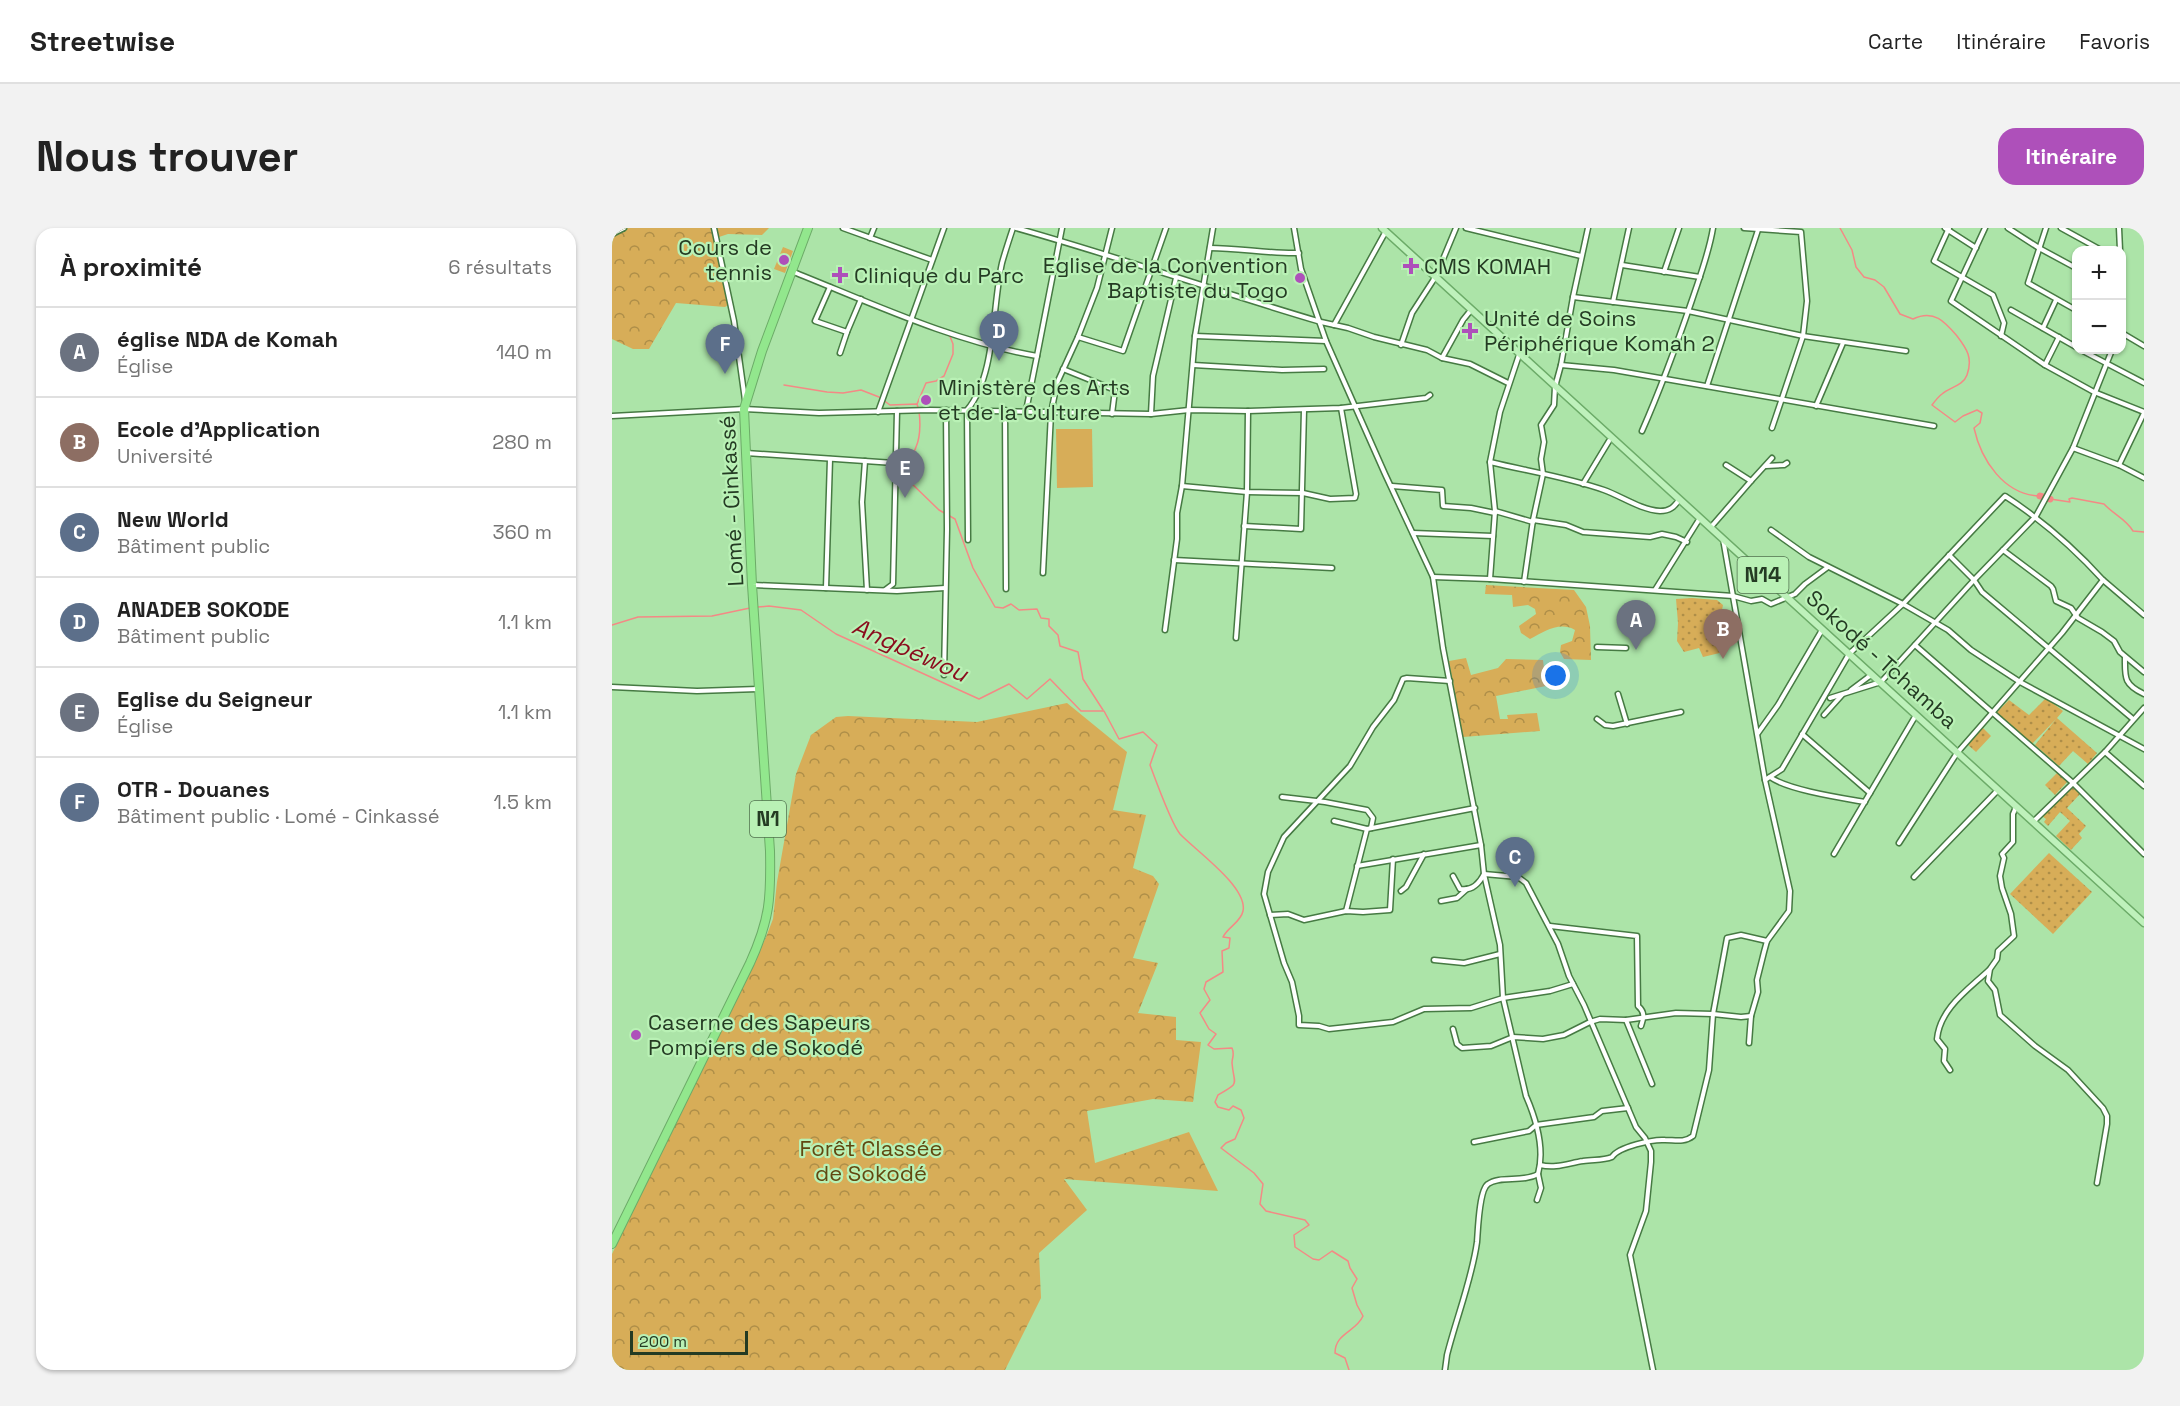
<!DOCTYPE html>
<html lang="fr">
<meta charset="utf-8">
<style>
body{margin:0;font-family:"Space Grotesk",sans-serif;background:#f2f2f2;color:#222}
.controls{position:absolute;right:18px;top:18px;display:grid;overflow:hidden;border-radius:12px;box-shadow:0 2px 4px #0004}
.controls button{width:54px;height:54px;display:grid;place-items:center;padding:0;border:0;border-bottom:2px solid #e0e0e0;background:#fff;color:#222;font:30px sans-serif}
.scale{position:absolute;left:18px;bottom:15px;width:118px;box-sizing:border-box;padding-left:6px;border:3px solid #243b23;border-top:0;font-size:16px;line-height:21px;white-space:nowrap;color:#243b23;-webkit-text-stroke:4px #b9f1b5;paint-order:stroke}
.you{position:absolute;left:944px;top:448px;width:21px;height:21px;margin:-15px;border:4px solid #fff;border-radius:50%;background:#1a73e8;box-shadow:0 0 0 9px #1a73e833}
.badge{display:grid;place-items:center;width:39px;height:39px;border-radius:50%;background:#ae50ba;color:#fff;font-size:20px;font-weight:700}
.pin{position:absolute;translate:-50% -50px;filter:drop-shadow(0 2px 3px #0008)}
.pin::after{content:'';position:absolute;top:32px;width:21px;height:18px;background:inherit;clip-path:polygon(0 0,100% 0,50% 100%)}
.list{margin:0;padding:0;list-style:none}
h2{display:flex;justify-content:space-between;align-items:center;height:78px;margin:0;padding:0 24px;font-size:26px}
h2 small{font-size:20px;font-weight:400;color:#767676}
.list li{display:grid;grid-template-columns:39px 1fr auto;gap:18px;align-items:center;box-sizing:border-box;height:90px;padding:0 24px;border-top:2px solid #e0e0e0}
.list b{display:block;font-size:22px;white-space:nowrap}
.list p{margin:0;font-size:20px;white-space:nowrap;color:#767676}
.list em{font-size:20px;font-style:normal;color:#767676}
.map{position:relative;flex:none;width:1532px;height:1142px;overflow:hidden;border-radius:18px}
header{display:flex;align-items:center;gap:36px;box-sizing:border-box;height:84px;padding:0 30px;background:#fff;border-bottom:2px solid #e0e0e0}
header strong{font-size:28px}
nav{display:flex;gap:33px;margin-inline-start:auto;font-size:21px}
.intro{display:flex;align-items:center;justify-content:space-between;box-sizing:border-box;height:144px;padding:0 36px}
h1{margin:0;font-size:42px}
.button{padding:15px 27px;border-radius:18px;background:#ae50ba;color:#fff;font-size:21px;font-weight:700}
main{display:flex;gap:36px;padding:0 36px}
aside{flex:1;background:#fff;border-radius:18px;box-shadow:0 2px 4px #0004}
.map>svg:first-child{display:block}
.grass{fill:url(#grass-dots)}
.forest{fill:url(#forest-crowns)}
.pitch{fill:#d7ad58}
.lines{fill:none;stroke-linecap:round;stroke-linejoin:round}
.stream{stroke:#f48985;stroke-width:1.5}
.river{stroke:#f48985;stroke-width:7}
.street-casing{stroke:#467a43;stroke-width:7}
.primary-casing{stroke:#6cab68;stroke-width:9}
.highway-casing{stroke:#6cab68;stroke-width:10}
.street{stroke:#fff;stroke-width:4}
.primary{stroke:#bef1bb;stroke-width:6}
.highway{stroke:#92e78d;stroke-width:8}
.poi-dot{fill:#ae50ba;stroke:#b9f1b5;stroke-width:2}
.labels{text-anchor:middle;stroke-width:4.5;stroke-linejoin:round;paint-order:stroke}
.shield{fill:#b9f1b5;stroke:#51724f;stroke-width:1.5}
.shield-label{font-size:21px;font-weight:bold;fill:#243b23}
.poi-label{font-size:22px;fill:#243b23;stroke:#b9f1b5;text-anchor:start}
.street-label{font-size:22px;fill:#243b23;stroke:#b9f1b5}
.park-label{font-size:22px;fill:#614810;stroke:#b9f1b5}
.water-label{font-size:24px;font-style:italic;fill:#8a0c1d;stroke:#b9f1b5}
</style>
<header>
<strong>Streetwise</strong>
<nav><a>Carte</a><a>Itinéraire</a><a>Favoris</a></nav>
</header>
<div class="intro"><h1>Nous trouver</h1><a class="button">Itinéraire</a></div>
<main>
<aside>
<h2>À proximité<small>6 résultats</small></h2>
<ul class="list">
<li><span class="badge" style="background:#6b7280">A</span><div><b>église NDA de Komah</b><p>Église</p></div><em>140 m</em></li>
<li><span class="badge" style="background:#8d6e63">B</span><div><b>Ecole d'Application</b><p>Université</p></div><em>280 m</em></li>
<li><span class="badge" style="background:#5c6f8a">C</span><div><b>New World</b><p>Bâtiment public</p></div><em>360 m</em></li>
<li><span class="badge" style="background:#5c6f8a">D</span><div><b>ANADEB SOKODE</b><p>Bâtiment public</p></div><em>1.1 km</em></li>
<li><span class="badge" style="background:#6b7280">E</span><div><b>Eglise du Seigneur</b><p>Église</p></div><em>1.1 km</em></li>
<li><span class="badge" style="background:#5c6f8a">F</span><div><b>OTR - Douanes</b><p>Bâtiment public · Lomé - Cinkassé</p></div><em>1.5 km</em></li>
</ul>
</aside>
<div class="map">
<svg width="1532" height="1142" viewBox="0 0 1532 1142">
<defs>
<pattern id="grass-dots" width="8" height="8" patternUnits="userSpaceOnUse" patternTransform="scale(1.5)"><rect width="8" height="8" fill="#d7ad58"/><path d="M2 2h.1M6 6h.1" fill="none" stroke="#ae8e48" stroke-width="1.8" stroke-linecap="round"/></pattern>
<pattern id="forest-crowns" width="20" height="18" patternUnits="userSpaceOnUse" patternTransform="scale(1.5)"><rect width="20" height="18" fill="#d7ad58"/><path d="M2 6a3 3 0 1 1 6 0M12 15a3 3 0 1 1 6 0" fill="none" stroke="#ae8e48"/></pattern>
</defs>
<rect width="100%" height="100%" fill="#ace4a8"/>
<g class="grass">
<path d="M1080 370 1105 372 1111 377 1110 382 1114 398 1116 423 1091 429 1087 420 1072 424 1065 413 1066 395 1064 371Z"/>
<path d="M1434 470 1451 483 1445 490 1485 525 1476 536 1461 523 1447 538 1423 517 1444 491 1420 516 1384 485 1397 472 1417 487Z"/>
<path d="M1370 499 1379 508 1364 524 1355 516Z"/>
<path d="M1446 544 1456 553 1443 567 1433 557Z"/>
<path d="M1460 558 1468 566 1455 580 1474 598 1467 606 1470 610 1459 622 1444 608 1458 593 1448 584 1436 598 1432 594 1434 591 1430 588Z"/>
<path d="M1437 625 1480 664 1441 706 1398 666Z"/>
</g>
<g class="forest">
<path d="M0 0H157L150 7 116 6 104 10 116 77 113 79 64 75 37 121H21L0 111Z"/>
<path d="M874 357 962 362 974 379 978 398 979 432 952 431 948 424 949 417 960 413 963 402C947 393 932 404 918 411L909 405 907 398 924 386 923 381 916 377 901 379 900 367 873 366Z"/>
<path d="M854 430 859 447 886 440 894 431 931 432 934 458 884 468 888 491H896L895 487 925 485 928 503 851 509 837 433Z"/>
<path d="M455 475 515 524 501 582 534 587 521 640 541 648 547 656 521 730 546 735 526 785 564 789V812L589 814 581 874 541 871 475 883 483 935 577 904 606 963 452 951 475 982 427 1025 429 1070 393 1142H0V1026L154 709 161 691 165 654 184 546 199 507 224 489 236 488 365 494Z"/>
</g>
<g class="pitch">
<path d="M171 19 181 23 173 45 162 41Z"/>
<path d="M444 201H480L481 259 445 260Z"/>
</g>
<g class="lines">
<g class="stream">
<path d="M1228 0 1240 22 1244 39 1252 49 1263 52 1272 59 1288 86 1301 91C1322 81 1333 94 1345 108 1355 121 1361 130 1355 147 1351 158 1338 159 1330 166 1326 169 1323 173 1320 177L1343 194 1351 188 1365 182 1370 185 1368 195 1362 200C1369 232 1392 267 1428 268"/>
<path d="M172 157 215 164 231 165 249 162 267 169 278 177 305 176C309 187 309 208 304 219 300 230 294 238 295 251L327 282 343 291 361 340 383 379 391 380 399 376 407 382 425 381 429 390 437 391V398L446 407 448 418 466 424 471 451 491 482"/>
<path d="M305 176 314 155 324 153 332 148 341 126V116L337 106"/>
<path d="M1438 271 1458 274 1457 271 1460 270 1492 276C1501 286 1514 291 1521 303L1532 304"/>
<path d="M146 379 157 378 189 382 224 406 367 471 397 456 415 471 438 451 469 483H492L507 511 531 504 545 517 538 537C544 553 559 595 568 606 583 622 636 659 631 683 629 694 616 699 611 709L618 710 617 720 610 723 611 744 594 754 592 761 598 772 588 785 597 801 604 806 596 817 602 821 620 820C623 827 620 829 620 835 622 858 629 854 606 867L603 874 606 879 617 882 621 878 629 882 632 890 623 911 614 915 609 920 642 945 651 956 648 976 654 983 693 992 697 997 682 1007 683 1019 701 1031 707 1032 720 1023 736 1033 738 1040 745 1051 740 1060 745 1077 751 1088C744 1104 723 1105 723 1125L733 1130 737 1142"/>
<path d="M0 397 26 389 100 388 138 380"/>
</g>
<path class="river" d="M1428 268 1438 271"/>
<defs>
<g id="street">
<path d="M102 0 122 93 133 172"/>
<path d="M231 0 320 32"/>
<path d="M404 0C507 29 607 64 709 94L736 100 762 109 815 122 830 130 858 136 896 155"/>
<path d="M682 0 689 41 714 113 773 246 821 349 831 420 869 617 872 646 888 717 891 770 914 868C924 891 933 921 926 946 911 955 888 947 876 956 867 962 866 1002 865 1014 860 1051 844 1091 835 1127L833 1142"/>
<path d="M854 0 969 28"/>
<path d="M1132 0 1189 4 1195 73 1191 108 1160 200"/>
<path d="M1333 0 1364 20"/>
<path d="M1337 0 1322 33 1381 67 1392 95 1389 108"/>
<path d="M1373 0 1339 73 1433 137 1482 164 1532 184"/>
<path d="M1396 0 1427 20 1464 40"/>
<path d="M1434 0 1416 55 1464 82"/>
<path d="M1449 0 1489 22"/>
<path d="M1507 0 1508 22"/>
<path d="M0 6 12 0"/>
<path d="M258 10 262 0"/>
<path d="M598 20C628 20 657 26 687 25"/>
<path d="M1010 37 1088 49"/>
<path d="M179 43C257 74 342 114 425 128L414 183"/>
<path d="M1052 44 1067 0"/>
<path d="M218 59 203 93 235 104"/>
<path d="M961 69 1076 83 1191 108 1294 123"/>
<path d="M1001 74 1017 0"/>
<path d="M1399 82 1464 119"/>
<path d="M722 97 774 3"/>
<path d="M1431 100 1444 72"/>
<path d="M1510 105 1532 118"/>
<path d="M583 108 714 113"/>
<path d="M466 109 511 123 554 0"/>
<path d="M789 117 800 85 824 48 844 0"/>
<path d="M1469 122 1532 155"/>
<path d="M228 125 235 104 249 71"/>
<path d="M425 128 450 0"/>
<path d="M830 130 851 92 859 82"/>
<path d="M581 137 670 142 712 141"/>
<path d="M949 137 1002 142 1322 198"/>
<path d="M1433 137 1447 109"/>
<path d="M451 141 503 162 500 186"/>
<path d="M1095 158 1146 2"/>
<path d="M1204 178 1231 115"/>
<path d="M393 182 394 361"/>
<path d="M266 184 332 0"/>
<path d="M539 186 541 148 564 50"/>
<path d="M0 188 132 181 207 185 318 182 539 186 577 182 636 183 729 180 814 170 818 167"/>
<path d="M1030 203C1049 160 1065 116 1080 72 1088 48 1097 25 1101 0"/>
<path d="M1461 220 1507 237 1532 250"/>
<path d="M134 225 282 235"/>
<path d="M253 233 250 274 255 362"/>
<path d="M878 234C915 243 955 249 992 262 1009 268 1029 282 1048 283 1058 283 1062 279 1067 272"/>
<path d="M1507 237 1532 185"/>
<path d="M1154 238 1172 237 1175 235"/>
<path d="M1139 253 1160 230"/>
<path d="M971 256 997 213"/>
<path d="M570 258 635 264 691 265 718 271 743 270 744 266 729 180"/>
<path d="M780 258 830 262 831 278 859 280 883 285"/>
<path d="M883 283 921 294"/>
<path d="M921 292 954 297 971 304 1038 309 1050 306 1064 309 1075 314"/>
<path d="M632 298 689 301 692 182"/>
<path d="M1099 299 1139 253 1114 237"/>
<path d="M1159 302 1197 329 1291 376 1336 402 1359 422 1408 454 1532 521"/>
<path d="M801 305 881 308"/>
<path d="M1111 311 1153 552 1178 663 1177 683 1155 713 1152 724 1145 752 1146 764 1139 788 1137 815"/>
<path d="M356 312 355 182C384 148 380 79 390 35 393 24 397 12 401 0"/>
<path d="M1391 322 1439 358 1441 361 1444 373 1459 380 1466 390 1490 404 1502 413 1508 424 1532 444"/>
<path d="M1337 327 1362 352 1370 364 1521 491"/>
<path d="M562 332 720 340"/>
<path d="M431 345 439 185 445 155 466 109 485 60 500 0"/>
<path d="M821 349 878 351 1121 368 1139 373 1150 371 1159 376 1183 366 1193 356 1216 339"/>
<path d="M878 351 883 283 878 234 888 184 907 127"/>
<path d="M1491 352 1532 387"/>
<path d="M912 354 921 292 931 246 929 231 932 214 929 197 942 177 943 159 949 137 961 69 976 0"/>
<path d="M141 357 285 363 333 360"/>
<path d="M214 360 218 231"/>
<path d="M273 362 281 356 285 183"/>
<path d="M1043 362 1088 290"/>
<path d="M553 402 565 311V285L570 258 583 108 601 0"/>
<path d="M624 410 635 264 636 183"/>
<path d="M1303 417 1460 554 1532 626"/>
<path d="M985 419 1014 420"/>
<path d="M1513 429C1513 449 1511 456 1532 466"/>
<path d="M332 447 335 301 334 182"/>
<path d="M838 453 795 450 791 451 782 472 761 499 738 538 672 609 656 644 652 666 672 735 680 754 687 788V797L707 798 717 801 781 794 812 781 859 780 891 770 938 763 961 756"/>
<path d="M0 459 85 463 146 461"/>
<path d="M1239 462 1259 447"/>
<path d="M1006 466 1015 496"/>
<path d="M1218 470 1269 454 1362 352 1424 288 1461 220 1500 122"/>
<path d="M1212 487 1230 467"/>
<path d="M985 491 993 497 1001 498 1069 484"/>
<path d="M1146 505 1166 477 1210 402"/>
<path d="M1190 506 1258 565"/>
<path d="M1493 524 1532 558"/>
<path d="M1158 549C1176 562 1230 570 1253 574"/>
<path d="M1153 552 1170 541 1237 426 1291 376 1393 268C1430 292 1462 320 1491 352L1450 405 1345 525 1287 615"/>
<path d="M670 569 713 574 755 582 761 590 759 600"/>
<path d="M1404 579 1401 586V614L1390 626 1392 630 1388 648 1390 660 1399 686 1402 708 1386 723 1385 731 1378 741 1376 753 1383 762 1388 787 1423 818 1456 842 1491 880 1495 888V896L1485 955"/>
<path d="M722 593 755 601"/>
<path d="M1422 593 1493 524 1532 480"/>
<path d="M1222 626 1304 487"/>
<path d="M745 638 869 617"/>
<path d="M841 648 848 661C859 663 867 656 872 646L906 649 914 655 946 716 957 748 972 777 1024 899 1033 910 1039 923V934L1034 983 1018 1027 1041 1142"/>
<path d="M1302 649 1386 562"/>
<path d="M789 663 794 659 812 626"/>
<path d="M829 673 845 670 855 661"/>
<path d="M734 683 755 601 863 580"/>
<path d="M658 687 676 686 692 692 734 683 751 684 778 682 781 631"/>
<path d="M938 698 1025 708 1026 778C1033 784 1032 789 1029 798"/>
<path d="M822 732 852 735 888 726"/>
<path d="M1014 792 1040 856"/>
<path d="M841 801 845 816 850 820 879 818 901 809 931 811 952 807 978 794 988 791 1014 792 1064 785 1101 786 1129 789 1139 788"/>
<path d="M1338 842 1332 833 1333 821 1325 811C1328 780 1357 761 1377 742"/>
<path d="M862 914 917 903 924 897 982 889 990 883 1016 880"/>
<path d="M928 937C944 941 957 935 971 933 981 931 990 933 1000 929 1006 919 1041 911 1053 912 1063 912 1072 915 1081 908L1097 842 1101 786 1115 710 1129 707 1155 713"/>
<path d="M925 972 929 960 926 946"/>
</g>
<path id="primary" d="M770 0 1532 695"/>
<path id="highway" d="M0 1016 138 735C158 691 159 670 158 623L140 357 132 181 150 123 196 0"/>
</defs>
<use href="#street" class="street-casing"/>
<use href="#primary" class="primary-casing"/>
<use href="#highway" class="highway-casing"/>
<use href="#street" class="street"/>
<use href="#primary" class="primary"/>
<use href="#highway" class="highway"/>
</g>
<g class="poi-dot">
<circle cx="172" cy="32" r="6"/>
<path d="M796 29h6v6h6v6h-6v6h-6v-6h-6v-6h6z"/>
<path d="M225 38h6v6h6v6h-6v6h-6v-6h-6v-6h6z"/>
<circle cx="688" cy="50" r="6"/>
<path d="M855 94h6v6h6v6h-6v6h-6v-6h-6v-6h6z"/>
<circle cx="314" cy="172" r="6"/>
<circle cx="24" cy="807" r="6"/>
</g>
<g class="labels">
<g class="shield">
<rect x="1125.5" y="329" width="51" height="36" rx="4.5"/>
<rect x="138" y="573" width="36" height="36" rx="4.5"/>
</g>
<g class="shield-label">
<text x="1151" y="354">N14</text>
<text x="156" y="598">N1</text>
</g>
<g class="poi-label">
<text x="160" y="27" text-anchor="end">Cours de<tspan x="160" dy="25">tennis</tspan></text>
<text x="676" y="45" text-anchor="end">Eglise de la Convention<tspan x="676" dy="25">Baptiste du Togo</tspan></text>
<text x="812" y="46">CMS KOMAH</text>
<text x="242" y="55">Clinique du Parc</text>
<text x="872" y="98">Unité de Soins<tspan x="872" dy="25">Périphérique Komah 2</tspan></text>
<text x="326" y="167">Ministère des Arts<tspan x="326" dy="25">et de la Culture</tspan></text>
<text x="36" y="802">Caserne des Sapeurs<tspan x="36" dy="25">Pompiers de Sokodé</tspan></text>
</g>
<g class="street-label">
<text transform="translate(119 273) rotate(-93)" y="8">Lomé - Cinkassé</text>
<text transform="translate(1270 431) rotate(42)" y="8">Sokodé - Tchamba</text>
</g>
<g class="park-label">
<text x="259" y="928">Forêt Classée<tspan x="259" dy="25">de Sokodé</tspan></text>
</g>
<g class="water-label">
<text transform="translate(298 422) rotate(24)" y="8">Angbéwou</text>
</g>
</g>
</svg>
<div class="controls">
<button>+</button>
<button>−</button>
</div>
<div class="scale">200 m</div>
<div class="you"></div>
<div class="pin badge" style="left:1024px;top:422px;background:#6b7280">A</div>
<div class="pin badge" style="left:1111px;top:431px;background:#8d6e63">B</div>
<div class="pin badge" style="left:903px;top:659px;background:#5c6f8a">C</div>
<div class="pin badge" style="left:387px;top:133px;background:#5c6f8a">D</div>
<div class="pin badge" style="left:293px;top:270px;background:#6b7280">E</div>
<div class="pin badge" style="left:113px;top:146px;background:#5c6f8a">F</div>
</div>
</main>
